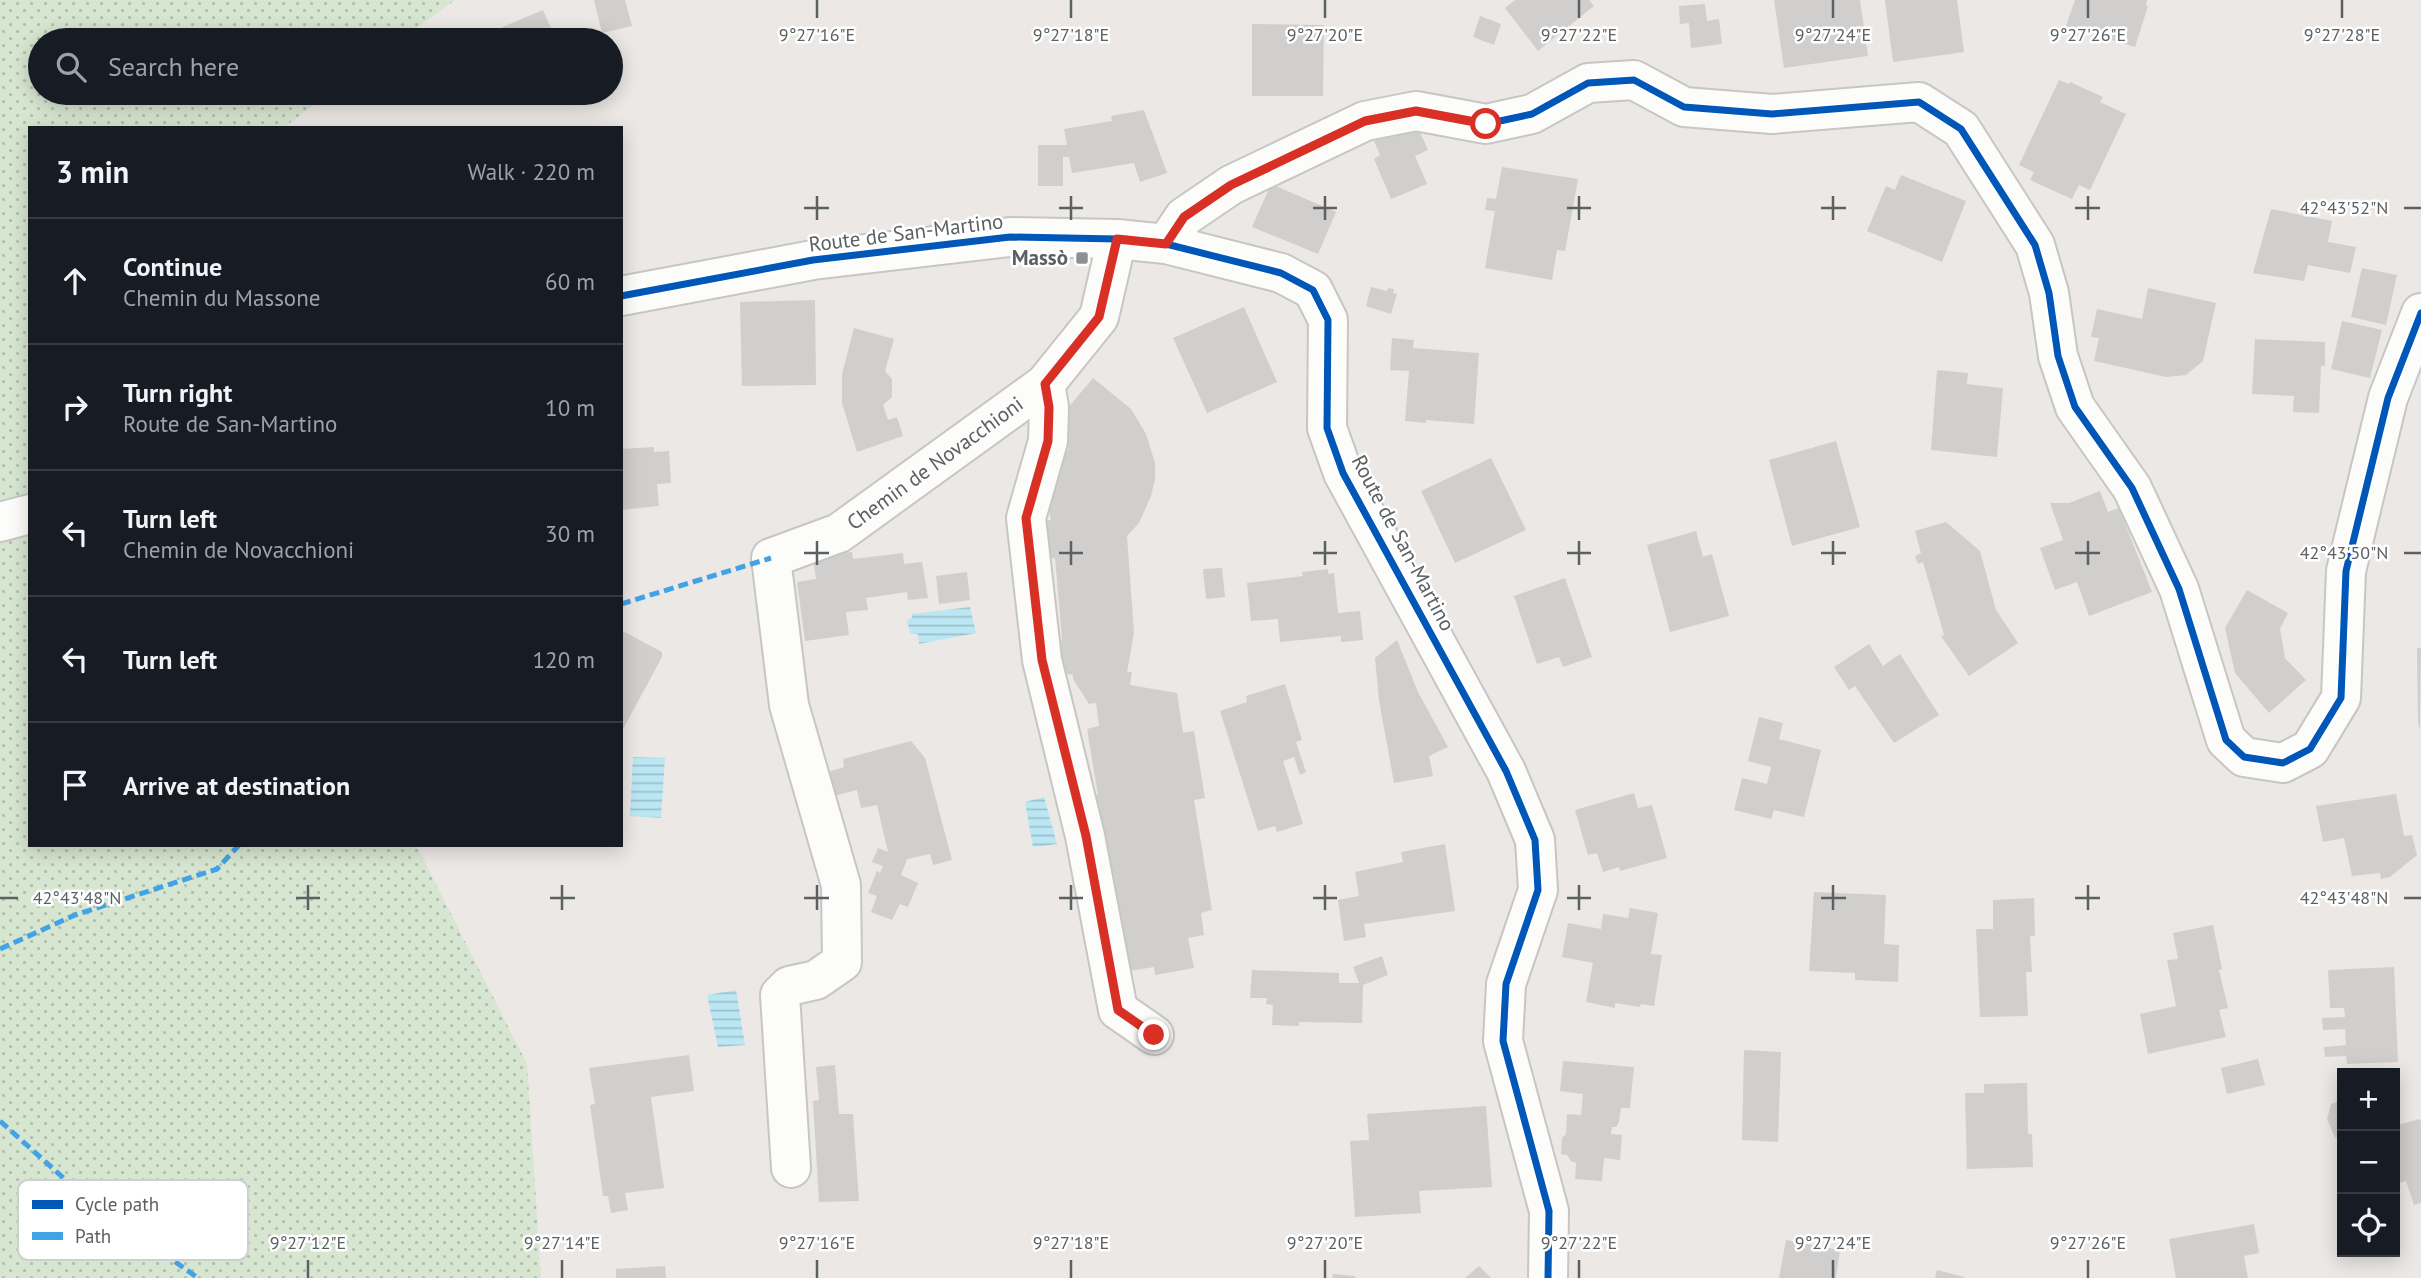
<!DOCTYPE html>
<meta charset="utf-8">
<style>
body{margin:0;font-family:"PT Sans",sans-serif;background:#242831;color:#f1f3f6}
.controls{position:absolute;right:21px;bottom:21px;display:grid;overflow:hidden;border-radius:0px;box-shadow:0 4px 18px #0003}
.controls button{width:63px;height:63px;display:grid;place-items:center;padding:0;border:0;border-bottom:2px solid #363941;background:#171b24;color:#f1f3f6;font:35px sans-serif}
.stop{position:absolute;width:21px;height:21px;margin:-16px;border:5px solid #d93025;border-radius:50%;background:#fff}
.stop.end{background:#d93025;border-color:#fff;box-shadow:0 2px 7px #0008}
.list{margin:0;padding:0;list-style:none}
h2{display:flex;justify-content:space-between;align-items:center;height:91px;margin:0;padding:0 28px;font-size:30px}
h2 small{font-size:23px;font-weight:400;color:#9ea1a6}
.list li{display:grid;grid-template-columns:46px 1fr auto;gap:21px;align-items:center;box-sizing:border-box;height:126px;padding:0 28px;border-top:2px solid #363941}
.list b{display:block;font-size:26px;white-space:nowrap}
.list p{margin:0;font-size:23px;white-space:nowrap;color:#9ea1a6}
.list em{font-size:23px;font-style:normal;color:#9ea1a6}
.icon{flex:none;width:38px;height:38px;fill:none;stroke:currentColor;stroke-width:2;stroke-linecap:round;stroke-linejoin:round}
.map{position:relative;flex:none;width:2421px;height:1278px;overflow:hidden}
.search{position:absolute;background:#171b24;box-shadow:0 4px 18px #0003;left:28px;top:28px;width:595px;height:77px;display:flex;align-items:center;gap:18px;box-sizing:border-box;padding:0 24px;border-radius:38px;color:#9ea1a6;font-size:26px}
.panel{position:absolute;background:#171b24;box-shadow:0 4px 18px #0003;left:28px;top:126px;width:595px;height:721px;border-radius:0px}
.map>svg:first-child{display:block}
.grass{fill:url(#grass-dots)}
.water{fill:url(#water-rules)}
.building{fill:#d1cfce}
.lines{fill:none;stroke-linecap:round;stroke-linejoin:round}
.minor-casing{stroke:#c7c6c6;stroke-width:42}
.minor{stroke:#fcfcfb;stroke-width:38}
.quiet{stroke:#42a2e6;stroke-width:5;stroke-dasharray:10 5;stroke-linecap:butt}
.cycleway-casing{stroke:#fff;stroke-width:11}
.cycleway{stroke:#0057b8;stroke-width:7}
.route{stroke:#d93025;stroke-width:9}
.ticks{fill:none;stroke:#5b6063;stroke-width:2.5}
.poi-dot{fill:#8d9090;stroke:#fff;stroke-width:2.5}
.labels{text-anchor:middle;stroke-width:5;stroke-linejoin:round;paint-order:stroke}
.street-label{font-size:21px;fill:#5b6063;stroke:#fff}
.poi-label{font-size:21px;font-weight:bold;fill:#5b6063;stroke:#fff;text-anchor:end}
.key{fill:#fff;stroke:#cecfd0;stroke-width:2}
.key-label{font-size:19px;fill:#5b6063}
.ticks-label{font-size:18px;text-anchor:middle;fill:#5b6063;stroke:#fff;stroke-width:5;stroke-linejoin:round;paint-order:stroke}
</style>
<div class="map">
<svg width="2421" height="1278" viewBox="0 0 2421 1278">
<defs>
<pattern id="grass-dots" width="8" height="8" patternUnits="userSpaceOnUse" patternTransform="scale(1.75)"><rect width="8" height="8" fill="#d7e6d1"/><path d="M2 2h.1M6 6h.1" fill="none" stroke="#b1bead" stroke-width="1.8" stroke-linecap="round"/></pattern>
<pattern id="water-rules" width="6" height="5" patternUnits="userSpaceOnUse" patternTransform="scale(1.75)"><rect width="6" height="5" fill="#bbe7f4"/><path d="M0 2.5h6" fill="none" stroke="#9bbfc9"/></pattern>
</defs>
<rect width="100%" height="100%" fill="#ebe8e5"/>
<path class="grass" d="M0 0H455L400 40H40V93H330L283 128H30V845H416L527 1064 541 1278H0Z"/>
<g class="water">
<path d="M970 607 976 633 919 644 918 634 910 633 907 620 912 618V614Z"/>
<path d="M633 757 665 758 661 818 630 816Z"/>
<path d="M1044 797 1057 844 1033 847 1025 802Z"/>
<path d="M736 990 745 1045 718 1047 707 995Z"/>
</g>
<g class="building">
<path d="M594 0H625L632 26 602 33Z"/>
<path d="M1515 0H1589L1594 6 1538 51 1505 8Z"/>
<path d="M1774 0H1860L1868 56 1784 68Z"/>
<path d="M1885 0H1957L1964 52 1893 62Z"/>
<path d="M2075 0H2147L2146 6H2148L2135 47 2066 26Z"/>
<path d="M1705 4 1707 21 1719 19 1722 44 1691 48 1689 23 1680 24 1679 6Z"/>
<path d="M543 10 556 40H503L498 29Z"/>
<path d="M1480 16 1501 24 1494 45 1473 37Z"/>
<path d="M1252 24 1324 25 1323 96H1252Z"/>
<path d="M2059 80 2069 84 2070 82 2103 97 2100 102 2126 114 2090 190 2079 185 2072 199 2030 180 2034 172 2019 165Z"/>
<path d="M1144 110 1167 173 1140 182 1134 163 1072 173 1069 157H1063V186H1038V145H1067L1064 129 1112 121 1111 116Z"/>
<path d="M1403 128 1420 132 1428 150 1415 156 1427 184 1391 199 1374 159 1380 155 1374 141Z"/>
<path d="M1502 167 1578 179 1565 251 1557 250 1552 280 1485 268 1495 211 1485 210 1487 198 1496 199Z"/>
<path d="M1901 175 1966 201 1942 262 1867 231 1886 186 1895 190Z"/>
<path d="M1271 184 1336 212 1318 254 1252 227Z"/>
<path d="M2271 209 2332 221 2328 242 2356 247 2350 273 2308 265 2304 281 2253 273Z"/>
<path d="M2362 268 2397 275 2386 325 2351 317Z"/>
<path d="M1371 287 1387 291 1388 288 1394 289 1393 293 1397 294 1391 314 1366 306Z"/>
<path d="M2148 288 2216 303 2203 361 2186 375 2166 377 2094 361 2099 338 2091 337 2097 309 2142 319Z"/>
<path d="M815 300 816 385 742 386 740 302Z"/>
<path d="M1244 307 1277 382 1207 413 1173 338Z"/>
<path d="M2342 321 2382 330 2370 378 2331 369Z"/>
<path d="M854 328 894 339 885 371 892 379V397L883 405 888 420 897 417 903 436 857 452 842 403V374Z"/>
<path d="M1392 338 1414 340 1413 348 1479 353 1474 424 1426 420V423L1405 421 1409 371 1390 370Z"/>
<path d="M2255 339 2325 342V366H2321L2319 413 2293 412 2294 396 2252 394Z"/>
<path d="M1937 370 1968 373 1967 384 2003 388 1997 457 1931 450Z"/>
<path d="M1093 378 1131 409 1146 434 1155 463V479L1151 496 1139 523 1127 536 1134 633 1127 672H1132L1130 685 1177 693 1183 733 1194 731 1205 798 1194 800 1212 910 1201 913 1204 935 1188 938 1194 968 1155 975 1154 967 1124 972 1096 795H1098L1087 729 1099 726 1096 703 1089 704 1073 679V675L1055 672 1062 638 1055 558 1042 559 1038 521 1051 520 1048 505 1062 458 1069 448 1064 444 1062 415Z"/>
<path d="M1836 441 1860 527 1792 546 1769 460Z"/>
<path d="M654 447V452L669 451 671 483 657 484 659 506 621 510V449Z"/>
<path d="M1491 458 1526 530 1455 563 1421 491Z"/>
<path d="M2100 491 2108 512 2119 508 2152 592 2089 616 2077 582 2055 590 2040 548 2063 540 2050 503H2069Z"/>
<path d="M1946 522 1980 551 1996 610 2018 643 1969 676 1941 636 1944 635 1923 562 1918 564 1915 556 1921 553 1915 531Z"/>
<path d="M1696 531 1703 557 1712 554 1729 616 1670 632 1647 545Z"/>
<path d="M852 552 853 559 903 553 904 564 922 562 928 598 908 600 907 592 866 598 868 610 846 612 849 635 805 641 797 582 816 579 813 557Z"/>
<path d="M1222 568 1225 597 1206 599 1203 569Z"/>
<path d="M1328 569V574L1334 573 1338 613 1360 611 1363 640 1341 642V636L1280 642 1278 619 1251 621 1247 583 1303 576 1302 572Z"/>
<path d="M967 572 970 600 939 604 936 576Z"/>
<path d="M1565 578 1592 657 1563 667 1559 657 1537 664 1514 596Z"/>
<path d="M2247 590 2288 613 2280 629 2285 658 2306 680 2269 713 2235 673 2225 628Z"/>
<path d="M621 630 662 652V657L621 733Z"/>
<path d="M1397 640 1418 692 1448 747 1429 756 1433 776 1394 783 1379 700 1375 658Z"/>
<path d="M1869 644 1883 666 1900 654 1939 715 1894 743 1855 686 1849 690 1834 667Z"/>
<path d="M2417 648H2421L2420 731 2418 721Z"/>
<path d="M1285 684 1302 740 1296 742 1306 772 1300 775 1294 757 1283 761 1303 824 1277 832 1275 826 1258 831 1220 711 1247 702 1246 696Z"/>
<path d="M1759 717 1783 723 1779 739 1821 750 1804 817 1774 810 1771 819 1734 810 1742 778 1767 784 1771 767 1748 761Z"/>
<path d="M911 741 925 758 952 860 933 865 930 854 907 859 901 875 918 883 908 907 900 904 892 920 871 912 877 896 868 893 877 871 880 873 883 866 872 862 878 848 888 852 877 805 861 808 857 790 834 796 828 772 844 767 843 759Z"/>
<path d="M1634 793 1638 808 1652 805 1667 858 1620 871 1619 867 1603 872 1597 853 1588 855 1575 810Z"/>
<path d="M2396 794 2404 836 2412 835 2417 855 2390 877 2381 879 2380 873 2352 876 2344 838 2323 842 2316 806Z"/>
<path d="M1445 844 1455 911 1364 924 1366 937 1344 941 1338 900 1359 896 1355 872 1403 862 1401 852Z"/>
<path d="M1814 892 1886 895 1884 944 1899 945 1898 982 1855 980V973L1809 971Z"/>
<path d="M2034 898 2035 936H2030L2032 972H2026L2028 1016 1980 1017 1976 929H1993V900Z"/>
<path d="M1630 908 1658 913 1651 954 1662 955 1654 1006 1641 1004 1640 1007 1615 1003V1008L1586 1002 1593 963 1562 957 1568 923 1601 929 1603 914 1628 918Z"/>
<path d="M2213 925 2222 969 2219 970 2228 1008 2219 1010 2226 1037 2148 1054 2140 1014 2176 1006 2167 960 2178 959 2173 933Z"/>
<path d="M1382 956 1388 975 1363 985 1362 1023 1299 1022V1026L1272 1025 1273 1005 1266 1004 1267 998H1250L1252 970 1339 973V983H1359L1353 967Z"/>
<path d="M2394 967 2398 1062 2347 1064 2346 1056 2325 1057 2324 1047 2346 1045 2345 1029 2323 1030 2322 1018 2345 1017 2344 1008H2330L2328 970Z"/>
<path d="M1744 1050 1781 1052 1778 1142 1742 1140Z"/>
<path d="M689 1055 694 1091 651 1097 664 1188 625 1193 628 1210 611 1213 608 1196H603L590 1105 595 1104 589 1068Z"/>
<path d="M2258 1059 2265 1085 2227 1094 2221 1068Z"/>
<path d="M1563 1061 1634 1067 1630 1108H1621L1619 1122 1616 1127H1612L1611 1134 1622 1135 1620 1160 1604 1158 1602 1181 1575 1179 1576 1163 1571 1161 1567 1155 1561 1154 1562 1138 1566 1134 1567 1114 1581 1115 1583 1094 1560 1091Z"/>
<path d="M835 1065 839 1114H853L859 1201 819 1202 813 1101 819 1100 816 1067Z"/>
<path d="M2027 1083 2028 1134H2032L2033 1167 1967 1169 1965 1093H1984V1084Z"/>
<path d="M2342 1100V1135L2335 1138 2327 1119 2331 1104Z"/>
<path d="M1486 1106 1492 1187 1419 1191 1421 1213 1355 1217 1350 1141 1369 1140 1367 1114Z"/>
<path d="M2419 1119 2421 1121V1203L2414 1205 2406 1181 2397 1183 2395 1177V1126Z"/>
<path d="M2254 1224 2259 1253 2244 1256 2248 1278H2176L2169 1239Z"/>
<path d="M1786 1240 1840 1250 1836 1278H1779Z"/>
<path d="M665 1266 666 1278H616V1269Z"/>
<path d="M1479 1266 1491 1278H1465Z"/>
<path d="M1937 1270 1964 1277V1278H1935Z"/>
<path d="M1333 1274 1355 1276V1278H1332Z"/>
</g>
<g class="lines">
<defs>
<g id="minor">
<path d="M1166 244 1184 217 1231 185 1365 121 1416 111 1486 124 1532 114 1588 83 1634 80 1684 107 1772 114 1919 102 1961 129 2035 245 2049 293 2058 356 2075 407 2132 488 2179 589 2226 740 2244 757 2283 763 2310 749 2341 698 2346 571 2388 398 2421 313"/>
<path d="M621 296 813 260 1010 237 1117 239 1166 244 1281 273 1313 290 1328 320 1327 428 1343 473 1506 771 1535 840 1538 890 1506 984 1503 1041 1549 1211 1548 1278"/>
<path d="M1045 384 1049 407 1048 441 1026 518 1042 660 1085 836 1118 1010 1154 1035"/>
<path d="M0 522 30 514"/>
<path id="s1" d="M791 1168 780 995 789 986 816 980 842 962 841 885 789 705 771 558 839 533 1045 384 1099 317 1117 239"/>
</g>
</defs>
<use href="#minor" class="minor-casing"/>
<use href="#minor" class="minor"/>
<g class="quiet">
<path d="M621 604 771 558"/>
<path d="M0 949 75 915 217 869 239 845"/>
<path d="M0 1121 87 1199 198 1278"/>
</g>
<defs>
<g id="cycleway">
<path d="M1166 244 1184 217 1231 185 1365 121 1416 111 1486 124 1532 114 1588 83 1634 80 1684 107 1772 114 1919 102 1961 129 2035 245 2049 293 2058 356 2075 407 2132 488 2179 589 2226 740 2244 757 2283 763 2310 749 2341 698 2346 571 2388 398 2421 313"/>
<path d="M621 296 813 260 1010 237 1117 239 1166 244 1281 273 1313 290 1328 320 1327 428 1343 473 1506 771 1535 840 1538 890 1506 984 1503 1041 1549 1211 1548 1278"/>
</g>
</defs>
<use href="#cycleway" class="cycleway-casing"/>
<use href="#cycleway" class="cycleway"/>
</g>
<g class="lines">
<path class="route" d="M1154 1035 1118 1010 1086 836 1042 660 1026 518 1048 441 1049 407 1045 384 1099 317 1117 239 1166 244 1184 217 1231 185 1365 121 1416 111 1486 124"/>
</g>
<path class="ticks" d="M817 0V18M1071 0V18M1325 0V18M1579 0V18M1833 0V18M2088 0V18M2342 0V18M817 196V220M1071 196V220M1325 196V220M1579 196V220M1833 196V220M2088 196V220M804 208H829M1059 208H1083M1313 208H1337M1567 208H1591M1821 208H1846M2075 208H2100M2404 208H2421M817 541V565M1071 541V565M1325 541V565M1579 541V565M1833 541V565M2088 541V565M804 553H829M1059 553H1083M1313 553H1337M1567 553H1591M1821 553H1846M2075 553H2100M2404 553H2421M308 885V910M562 885V910M817 885V910M1071 885V910M1325 885V910M1579 885V910M1833 885V910M2088 885V910M0 898H18M296 898H320M550 898H575M804 898H829M1059 898H1083M1313 898H1337M1567 898H1591M1821 898H1846M2075 898H2100M2404 898H2421M308 1260V1278M562 1260V1278M817 1260V1278M1071 1260V1278M1325 1260V1278M1579 1260V1278M1833 1260V1278M2088 1260V1278"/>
<rect class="poi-dot" x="1075" y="251" width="14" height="14" rx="3.5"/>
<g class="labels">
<g class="street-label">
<text transform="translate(906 233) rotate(-7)" y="7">Route de San-Martino</text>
<text dy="7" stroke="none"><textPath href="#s1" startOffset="849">Chemin de Novacchioni</textPath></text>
<text transform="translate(1403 543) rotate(62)" y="7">Route de San-Martino</text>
</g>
<g class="poi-label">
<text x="1068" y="265">Massò</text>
</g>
</g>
<rect x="18" y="1180" width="230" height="80" rx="10" class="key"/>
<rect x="32" y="1200" width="31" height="9" fill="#0057b8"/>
<rect x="32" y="1232" width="31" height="8" fill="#42a2e6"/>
<g class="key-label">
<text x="75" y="1211">Cycle path</text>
<text x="75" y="1243">Path</text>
</g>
<g class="ticks-label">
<text x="817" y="41">9°27'16"E</text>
<text x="1071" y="41">9°27'18"E</text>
<text x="1325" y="41">9°27'20"E</text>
<text x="1579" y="41">9°27'22"E</text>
<text x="1833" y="41">9°27'24"E</text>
<text x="2088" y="41">9°27'26"E</text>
<text x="2342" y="41">9°27'28"E</text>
<text x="2344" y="214">42°43'52"N</text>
<text x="2344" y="559">42°43'50"N</text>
<text x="77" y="904">42°43'48"N</text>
<text x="2344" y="904">42°43'48"N</text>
<text x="308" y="1249">9°27'12"E</text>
<text x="562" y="1249">9°27'14"E</text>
<text x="817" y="1249">9°27'16"E</text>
<text x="1071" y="1249">9°27'18"E</text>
<text x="1325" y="1249">9°27'20"E</text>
<text x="1579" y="1249">9°27'22"E</text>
<text x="1833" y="1249">9°27'24"E</text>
<text x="2088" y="1249">9°27'26"E</text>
</g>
</svg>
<div class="controls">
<button>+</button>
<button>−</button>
<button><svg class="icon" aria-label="locate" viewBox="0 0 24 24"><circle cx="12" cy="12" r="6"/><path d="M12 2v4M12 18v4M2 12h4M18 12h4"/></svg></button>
</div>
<div class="stop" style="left:1486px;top:124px"></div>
<div class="stop end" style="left:1154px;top:1035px"></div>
<div class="search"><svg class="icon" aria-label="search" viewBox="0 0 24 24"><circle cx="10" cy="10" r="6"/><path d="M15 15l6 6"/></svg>Search here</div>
<section class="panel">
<h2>3 min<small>Walk · 220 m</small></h2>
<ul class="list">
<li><svg class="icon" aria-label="ahead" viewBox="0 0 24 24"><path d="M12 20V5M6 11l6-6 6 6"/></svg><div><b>Continue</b><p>Chemin du Massone</p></div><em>60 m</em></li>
<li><svg class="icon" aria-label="right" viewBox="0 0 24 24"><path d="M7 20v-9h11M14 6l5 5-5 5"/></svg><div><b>Turn right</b><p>Route de San-Martino</p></div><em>10 m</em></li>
<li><svg class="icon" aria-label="left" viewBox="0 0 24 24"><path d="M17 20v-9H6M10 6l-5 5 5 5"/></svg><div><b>Turn left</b><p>Chemin de Novacchioni</p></div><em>30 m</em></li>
<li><svg class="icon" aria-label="left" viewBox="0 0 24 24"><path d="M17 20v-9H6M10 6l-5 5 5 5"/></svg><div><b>Turn left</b></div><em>120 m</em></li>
<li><svg class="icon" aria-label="arrive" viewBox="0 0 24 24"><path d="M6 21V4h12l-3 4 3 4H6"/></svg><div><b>Arrive at destination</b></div></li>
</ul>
</section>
</div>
